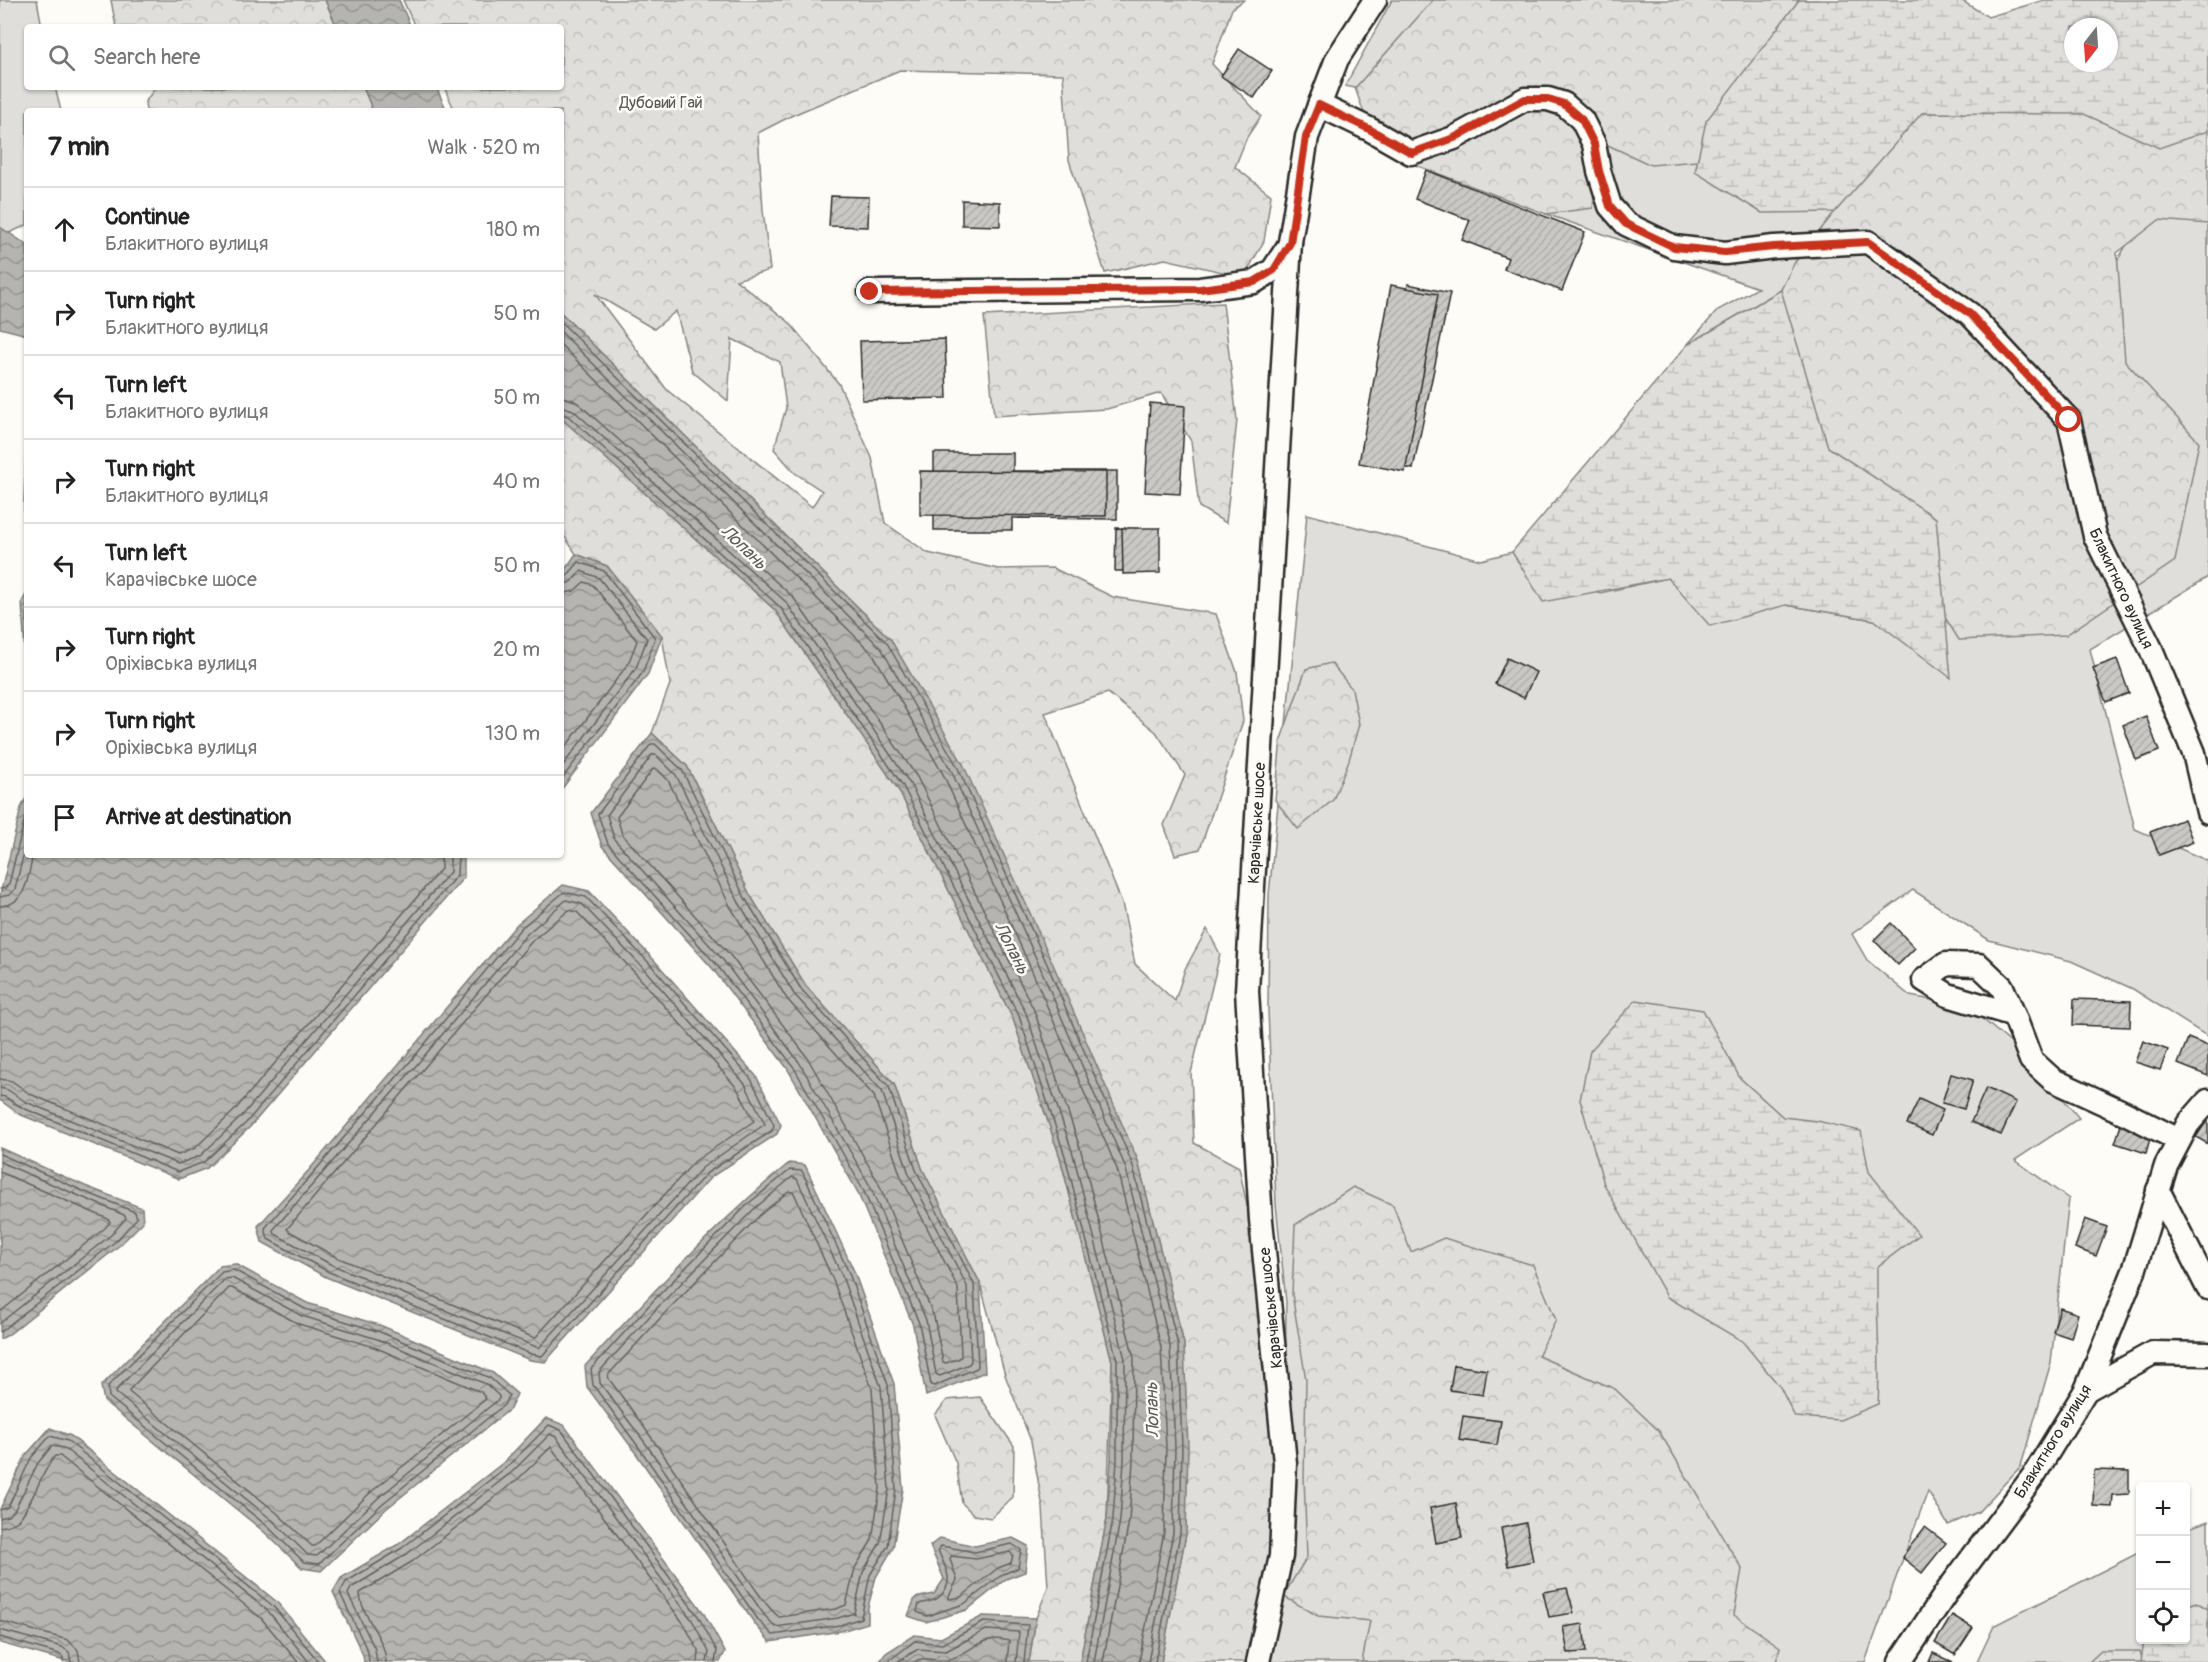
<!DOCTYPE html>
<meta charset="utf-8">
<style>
body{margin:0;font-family:Pangolin,sans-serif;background:#f6f6f6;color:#222}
.controls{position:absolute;right:18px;bottom:18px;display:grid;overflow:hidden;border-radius:6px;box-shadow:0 2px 4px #0004}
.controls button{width:54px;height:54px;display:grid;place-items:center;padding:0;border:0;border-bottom:2px solid #e0e0e0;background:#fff;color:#222;font:30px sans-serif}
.compass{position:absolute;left:2064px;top:18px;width:54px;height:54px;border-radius:50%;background:#fff;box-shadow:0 2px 4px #0004;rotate:197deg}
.stop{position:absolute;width:18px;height:18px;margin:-14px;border:4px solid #c8321e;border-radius:50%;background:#fff}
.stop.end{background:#c8321e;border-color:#fff;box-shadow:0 2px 6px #0008}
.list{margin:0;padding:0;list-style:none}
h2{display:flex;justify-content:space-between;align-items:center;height:78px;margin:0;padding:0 24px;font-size:26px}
h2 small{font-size:20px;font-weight:400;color:#767676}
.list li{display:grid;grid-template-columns:39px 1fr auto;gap:18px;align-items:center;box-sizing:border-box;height:84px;padding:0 24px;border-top:2px solid #e0e0e0}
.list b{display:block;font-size:22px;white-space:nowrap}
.list p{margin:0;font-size:20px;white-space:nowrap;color:#767676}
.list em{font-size:20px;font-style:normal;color:#767676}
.icon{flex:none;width:33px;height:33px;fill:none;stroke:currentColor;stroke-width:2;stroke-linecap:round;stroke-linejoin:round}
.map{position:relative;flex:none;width:2208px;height:1662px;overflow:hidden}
.search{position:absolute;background:#fff;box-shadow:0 2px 4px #0004;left:24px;top:24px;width:540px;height:66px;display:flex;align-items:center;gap:15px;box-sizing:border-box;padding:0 21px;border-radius:6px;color:#767676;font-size:22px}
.panel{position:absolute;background:#fff;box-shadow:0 2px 4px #0004;left:24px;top:108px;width:540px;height:750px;border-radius:6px}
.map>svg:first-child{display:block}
.green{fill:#dfdeda;stroke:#858482;stroke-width:1.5}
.forest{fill:url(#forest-crowns);stroke:#858482;stroke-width:1.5;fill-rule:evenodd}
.wetland{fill:url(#wetland-marsh);stroke:#858482;stroke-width:1.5;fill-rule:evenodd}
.water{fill:url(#water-waves);stroke:#7e7d7b;stroke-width:1.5}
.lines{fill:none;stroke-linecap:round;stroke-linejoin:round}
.shore{stroke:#626261;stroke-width:1.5}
.building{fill:url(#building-hatch);stroke:#2b2b2b;stroke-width:1.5}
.street-casing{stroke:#2b2b2b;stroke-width:27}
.street{stroke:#fdfcf7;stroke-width:22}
.route{stroke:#c8321e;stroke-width:8}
.labels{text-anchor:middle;stroke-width:5;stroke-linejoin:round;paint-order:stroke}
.park-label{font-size:16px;fill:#585857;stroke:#fdfcf7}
.street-label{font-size:16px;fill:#2b2b2b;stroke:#fdfcf7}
.water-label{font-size:18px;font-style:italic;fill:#5b5b5a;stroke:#fdfcf7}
</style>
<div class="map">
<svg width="2208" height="1662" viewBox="0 0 2208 1662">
<defs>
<pattern id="forest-crowns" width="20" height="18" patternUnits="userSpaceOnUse" patternTransform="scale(1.5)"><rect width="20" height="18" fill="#dfdeda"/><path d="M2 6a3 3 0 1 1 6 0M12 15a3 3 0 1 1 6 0" fill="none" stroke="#c0bfbb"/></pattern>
<pattern id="wetland-marsh" width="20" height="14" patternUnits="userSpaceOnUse" patternTransform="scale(1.5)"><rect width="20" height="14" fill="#dfdeda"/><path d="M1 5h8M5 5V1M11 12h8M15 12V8" fill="none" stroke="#c0bfbb"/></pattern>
<pattern id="water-waves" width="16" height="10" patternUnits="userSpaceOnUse" patternTransform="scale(1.5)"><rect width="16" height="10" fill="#b5b4b1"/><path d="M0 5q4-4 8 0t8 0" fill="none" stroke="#939390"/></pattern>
<pattern id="building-hatch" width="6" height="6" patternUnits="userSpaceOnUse" patternTransform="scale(1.5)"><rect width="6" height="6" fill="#c9c8c4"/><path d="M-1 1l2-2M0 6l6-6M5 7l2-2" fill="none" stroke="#adaca9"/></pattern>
</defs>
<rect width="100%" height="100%" fill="#fdfcf7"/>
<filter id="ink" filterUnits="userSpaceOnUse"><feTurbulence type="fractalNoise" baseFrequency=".0167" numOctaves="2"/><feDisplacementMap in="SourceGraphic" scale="12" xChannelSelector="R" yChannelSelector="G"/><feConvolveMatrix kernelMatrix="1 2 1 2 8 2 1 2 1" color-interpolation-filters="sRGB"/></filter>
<g filter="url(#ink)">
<g class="green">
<path d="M0 0H37L42 27H27V87H55L61 111H27V225L0 237Z"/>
<path d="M1392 0H1484L1355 88 1345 86Z"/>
<path d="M1583 137 1697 161 1835 212 1781 290 1687 345 1718 310 1758 288 1546 214Z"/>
<path d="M2141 219H2208V577L2090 649 2135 829 2208 861V1037L2133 989 2071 961 1989 940 1913 890 1852 934 1867 960 1910 996 1944 1002 1979 1016 2031 1060 2079 1118 2015 1160 2069 1199 2051 1362 2021 1466 1978 1512 1948 1525 1928 1491 1865 1662H1265L1283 1596 1286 1302 1276 1204 1268 1010 1269 895 1307 514 1481 560 1512 552 1600 593 1668 578 1786 605 1874 620 1888 609 2110 274Z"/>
<path d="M2208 1521V1662H1977L1994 1626 2140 1552V1640H2186V1529Z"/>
</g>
<g class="forest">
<path d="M111 0H325L337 27H116Z"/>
<path d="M403 0H1244L1232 9 1212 64 1261 116 1247 137 1235 167 1271 195 1264 241 1244 277 1165 259 1105 273 1069 160 1063 74 900 70 793 115 758 133 763 210 770 270 736 280 789 322 839 384 872 458 885 523 928 553 998 569 1053 568 1113 597 1216 614 1237 672 1243 721 1200 849 1175 855 1164 825 1185 775 1156 732 1108 693 1045 713 1122 903 1135 964 1175 1001 1185 969 1207 929 1220 954 1191 1073 1194 1143 1239 1167 1271 1322 1284 1483 1250 1662H1161L1186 1534 1184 1344 1138 1161 891 640 561 313V111H455L444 87H561V27H415ZM595 294 654 329 676 311 692 371 728 401 732 339 780 362 786 408 774 449 795 473 822 491 812 507 667 390Z"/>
<path d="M1433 0H1818L1720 116 1697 161 1651 165 1599 141 1593 208 1546 214 1391 156 1364 113 1355 88Z"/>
<path d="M156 87H363L373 111H146L145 102Z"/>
<path d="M2073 109 2208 125V224L2159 220 2117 253 2125 361 2199 442 2175 561 2066 635 1959 640 1904 551 1735 380 1795 262 1913 113Z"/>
<path d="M1223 303 1237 420 1226 523 1199 507 1191 441 1161 393 1107 409 994 416 984 316Z"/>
<path d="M561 418 775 610 898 789 1013 1019 1060 1157 1112 1361 1107 1518 1080 1662H1029L1036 1618 1048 1587 1043 1508 1031 1441 1005 1375 980 1283 922 1168 894 1084 806 986 750 895 687 766 652 733 670 684 662 636 607 566 576 554 561 531Z"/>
<path d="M1331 663 1352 689 1359 724 1349 760 1333 800 1298 829 1275 800 1281 739 1306 669Z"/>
<path d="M1353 1187 1393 1205 1411 1252 1444 1238 1533 1265 1556 1320 1538 1356 1615 1389 1659 1431 1742 1569 1734 1615 1780 1647 1776 1662H1362L1370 1621 1318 1616 1283 1596 1307 1557 1304 1477 1306 1380 1292 1294 1295 1225Z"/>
<path d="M980 1397 1014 1446 1013 1497 991 1518 974 1515 962 1503 956 1463 935 1415 947 1400Z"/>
<path d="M2101 1651H2140L2143 1662H2089Z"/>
</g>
<g class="wetland">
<path d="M1799 0H1961L1988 17 2044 0H2208V131L2159 148 2084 114 1922 113 1835 212 1762 213 1695 172 1706 121ZM2073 27H2109V63H2073Z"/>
<path d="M1781 290 1828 447 1936 518 1951 678 1874 620 1786 605 1710 626 1668 578 1543 602 1512 552 1687 345Z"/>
<path d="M1636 1000 1703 1010 1740 1078 1783 1117 1817 1121 1861 1131 1869 1172 1919 1235 1877 1267C1876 1313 1881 1358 1878 1404L1840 1420 1795 1417 1780 1387 1742 1341 1667 1297 1604 1184 1580 1100 1590 1051Z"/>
<path d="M2196 1602 2208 1609V1662H2141L2144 1640H2186V1606Z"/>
</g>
<g class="water">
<path d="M325 0H399L411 27H337Z"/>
<path d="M363 87H436L447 111H373Z"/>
<path d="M0 227 27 245V335L0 328Z"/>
<path d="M561 313 891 640 963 764 1052 962 1138 1161 1184 1344 1188 1447 1186 1534 1161 1662H1080L1107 1518 1111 1460 1112 1361 1060 1157 1013 1019 898 789 775 610 561 418Z"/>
<path d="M27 418V532L23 531Z"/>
<path d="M576 554 607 566 662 636 648 674 561 790V575Z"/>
<path d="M27 593V689L22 602Z"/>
<path d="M652 733 687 766 750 895 806 986 894 1084 922 1168 980 1283 985 1372 926 1396 913 1325 857 1191 787 1068 713 969 602 846 591 813Z"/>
<path d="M27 796V855H462L464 858V877L250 1127 207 1168 179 1179 19 1114 0 1100V895L21 808Z"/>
<path d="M563 885 589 891 654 960 756 1076 781 1125 777 1134 711 1177 545 1362 530 1360 326 1277 262 1242 258 1226 309 1170 517 924Z"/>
<path d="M0 1148 85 1186 142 1208 143 1222 120 1245 8 1335 0 1339Z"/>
<path d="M789 1163 805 1165 854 1271 894 1384 903 1489 893 1548 876 1577 868 1607V1623L841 1631 770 1642 755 1624 635 1452 587 1387 585 1366C650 1295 715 1224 789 1163Z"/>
<path d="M235 1264 307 1303 382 1326 493 1373 517 1394 510 1409 386 1509 321 1571 302 1568 263 1531 104 1401 101 1386 220 1266Z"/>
<path d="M546 1418 564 1425 703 1612 725 1652 720 1662H364L363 1655 333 1592 341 1578 399 1544 504 1462Z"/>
<path d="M50 1428 71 1436 277 1602 326 1662H68L0 1643V1509L26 1455Z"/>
<path d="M940 1538 975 1546 1013 1538 1028 1546 1025 1572 1006 1579 967 1610 926 1622 908 1616 915 1598 934 1594 944 1579 930 1546Z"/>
<path d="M983 1616 1036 1618 1029 1662H879L886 1653 914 1635 941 1638Z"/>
</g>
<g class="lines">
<g class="shore">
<path d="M561 322 887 643 957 766 1047 964 1132 1163 1178 1345 1182 1447 1180 1534 1155 1662"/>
<path d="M561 332 881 648 951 770 1040 967 1125 1166 1170 1346 1175 1447 1173 1533 1148 1662"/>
<path d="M561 345 873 654 943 774 1032 971 1117 1169 1161 1347 1166 1447 1164 1532 1139 1662"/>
<path d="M561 397 571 399 579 404 793 597 917 777 1034 1010 1081 1151 1134 1358 1133 1461 1129 1521 1103 1662"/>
<path d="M561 406 573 410 786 602 909 782 1026 1013 1073 1154 1125 1359 1124 1461 1120 1520 1094 1662"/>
<path d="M561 414 568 416 780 607 903 786 1019 1016 1065 1156 1117 1360V1460L1113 1519 1086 1662"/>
<path d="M561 577 567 576 579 562 604 571 655 638 643 672 561 780"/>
<path d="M561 585 571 582 581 571 599 578 647 639 636 668 561 768"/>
<path d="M561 594 574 591 584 582 593 585 637 641 628 664 561 753"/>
<path d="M651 744H655L682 770 745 898 801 989 889 1087 916 1170 974 1284 978 1366 977 1368 934 1386 931 1385 919 1323 863 1189 793 1066 717 965 608 844 598 814Z"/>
<path d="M652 755H656L676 775 738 901 794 994 882 1091 909 1174 967 1286 971 1361 969 1364 940 1376 936 1374 926 1320 870 1186 799 1062 723 960 614 839 607 815Z"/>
<path d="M653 769H657L668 780 730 906 787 999 874 1096 901 1177 958 1288 961 1355 960 1358 946 1363 943 1362 934 1317 878 1182 807 1057 730 955 622 834 617 817Z"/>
<path d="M0 889 5 888 9 884 27 809"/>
<path d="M564 892 586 897 650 964 751 1079 774 1125 772 1131 707 1173 542 1356 531 1354 329 1272 268 1239 265 1228 409 1063 521 928Z"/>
<path d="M0 897 9 895 15 889 27 840"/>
<path d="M566 900 582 904 644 969 745 1084 765 1124 702 1168 539 1348 332 1265 275 1234 273 1230 414 1068 527 934Z"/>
<path d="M0 906C27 905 28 876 33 855"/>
<path d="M569 910 577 912 637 975 737 1088 754 1121 695 1161 535 1338 336 1257 289 1231 287 1229 533 940Z"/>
<path d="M0 1079 12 1081 30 1094 178 1155 195 1148 234 1111 441 869V855"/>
<path d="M0 1088 8 1090 26 1102 178 1164 200 1156 241 1117 450 872V855"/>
<path d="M0 1096 5 1097 23 1108 178 1172 204 1162 246 1123 457 875 458 855"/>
<path d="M0 1154 83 1191 135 1212 137 1218 116 1241 0 1332"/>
<path d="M0 1162 124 1215 126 1218 111 1235 0 1323"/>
<path d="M790 1170 802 1171 849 1273 888 1385 896 1489 888 1546 870 1575 861 1618 840 1625 773 1635 759 1621 640 1449 593 1385 591 1369 653 1301 749 1203Z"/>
<path d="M0 1172 108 1219 110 1222 105 1228 0 1312"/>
<path d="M792 1177 797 1179 842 1276 881 1387 889 1489 880 1543 863 1572 854 1613 838 1618 776 1627 765 1616 646 1444 600 1383 599 1372 658 1307 754 1209Z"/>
<path d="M789 1191 794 1193 833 1280 872 1389 880 1488 872 1540 855 1568 846 1605 836 1609 779 1617C763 1605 738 1562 725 1544 687 1488 649 1433 609 1379L608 1375 665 1313 760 1215Z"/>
<path d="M234 1270 305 1309 380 1332 490 1378 509 1395 504 1405 382 1504 319 1564 304 1562 267 1526 109 1397 108 1386 222 1272Z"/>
<path d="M232 1278 302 1316 377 1339 486 1384 499 1396V1399L377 1499 317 1556 308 1555 272 1520 116 1393 117 1389 225 1279Z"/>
<path d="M229 1288H232L299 1324 374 1347 481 1392 486 1399 371 1492 315 1546H312L277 1513 129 1392 130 1389Z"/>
<path d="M0 1510 8 1507 31 1458 50 1436 68 1441 273 1606 319 1662"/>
<path d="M0 1518 8 1516 14 1511 38 1463 52 1446 64 1448 268 1611 309 1662"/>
<path d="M0 1527C7 1526 12 1525 17 1521 31 1508 40 1474 55 1456H60L261 1618 298 1662"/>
<path d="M1012 1544 1021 1550 1018 1568 1003 1574 964 1604 927 1616 917 1612 919 1604C925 1602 933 1602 938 1598 957 1582 945 1568 938 1550L941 1546 975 1552Z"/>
<path d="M1010 1552 1013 1555 1011 1563 998 1568 961 1597 949 1599V1596L957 1580 950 1559 951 1556 976 1559Z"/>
<path d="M0 1621 68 1640 78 1650 80 1662"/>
<path d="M0 1630 62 1647 69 1652 71 1662"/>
<path d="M0 1637 59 1654 63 1657V1662"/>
<path d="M369 1662 368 1652 340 1593 346 1582 402 1548 508 1466 549 1425 561 1430 698 1616 717 1651 715 1662"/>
<path d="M377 1662 375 1649 348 1594 351 1588 407 1554 512 1472 550 1434 556 1437 692 1620 709 1652 707 1662"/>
<path d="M386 1662C385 1636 361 1617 360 1593L413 1561 518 1479 551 1447 684 1624 699 1652 698 1662"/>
<path d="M887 1662 915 1641 942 1644 984 1622 1028 1625 1024 1662"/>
<path d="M897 1662 918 1649 946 1651 986 1630 1019 1632 1016 1662"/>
<path d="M914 1662C924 1655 935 1662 947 1660 971 1654 981 1633 1009 1641L1007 1662"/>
</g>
</g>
<g class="building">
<path d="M1239 49 1272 71 1254 98 1221 76Z"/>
<path d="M1426 170 1585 232 1562 291 1504 269 1508 258 1462 240 1470 220 1415 199Z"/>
<path d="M831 196 869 197 868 227 829 226Z"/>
<path d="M962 200 1000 202V226L962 225Z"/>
<path d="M1408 284 1450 293 1413 469 1370 460Z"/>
<path d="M1391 285 1438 294 1405 472 1359 463Z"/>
<path d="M945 339 947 398 862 400 860 341Z"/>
<path d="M1150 403 1185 406 1180 494 1145 492Z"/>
<path d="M934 453H1013V471H1117V519L1012 518V530H934Z"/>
<path d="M920 471 1106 472V516L920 515Z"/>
<path d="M1116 528 1150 529V571H1115Z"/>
<path d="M1122 528H1160V573L1123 574Z"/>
<path d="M1507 658 1536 672 1524 698 1495 684Z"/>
<path d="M2117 659 2129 693 2106 702 2093 668Z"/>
<path d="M2146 716 2159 751 2136 760 2123 725Z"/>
<path d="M2184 819 2193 842 2159 855 2150 832Z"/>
<path d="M1891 923 1915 948 1898 965 1874 940Z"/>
<path d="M2074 999 2131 1001 2130 1027 2073 1025Z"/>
<path d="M2188 1038 2208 1046V1076L2178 1064Z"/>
<path d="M2143 1041 2168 1050 2160 1070 2135 1062Z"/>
<path d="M1951 1074 1973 1080 1964 1109 1942 1103Z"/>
<path d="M1986 1088 2016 1102 2001 1135 1971 1122Z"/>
<path d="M1919 1099 1943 1110 1932 1135 1907 1124Z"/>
<path d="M2208 1119V1144L2196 1137Z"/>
<path d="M2121 1125 2151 1135 2146 1153 2115 1143Z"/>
<path d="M2085 1219 2107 1227 2096 1256 2075 1248Z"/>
<path d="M2060 1308 2078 1314 2071 1338 2053 1332Z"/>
<path d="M1454 1365 1487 1370 1483 1395 1450 1390Z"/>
<path d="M1463 1416 1501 1421 1497 1445 1459 1440Z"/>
<path d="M2094 1470 2129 1471V1494L2113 1495 2112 1507 2093 1506Z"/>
<path d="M1456 1503 1462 1538 1436 1543 1430 1508Z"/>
<path d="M1526 1523 1533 1561 1508 1566 1501 1528Z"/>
<path d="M1925 1527 1946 1543 1922 1573 1902 1557Z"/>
<path d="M1567 1588 1574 1613 1549 1617 1543 1592Z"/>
<path d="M1952 1615 1973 1628 1955 1655 1935 1643Z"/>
<path d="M1583 1624 1586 1652 1568 1653 1563 1627Z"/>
<path d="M1933 1653 1953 1662H1929Z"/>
</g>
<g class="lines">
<defs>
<g id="street">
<path d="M1319 105 1369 129 1411 153 1454 138 1525 99H1548L1564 104 1582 120 1594 144 1599 171 1610 206 1626 224 1674 247 1725 253 1774 247 1868 242 1970 314 2069 420 2095 536 2151 649 2194 753 2208 812"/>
<path d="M870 292 1200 289 1254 282 1273 270 1290 244"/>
<path d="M2014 1015 2002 987 1979 965 1946 964 1924 980 1948 995 2014 1015 2031 1060 2053 1080 2125 1113 2179 1140"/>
<path d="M2158 1190 2208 1288"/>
<path d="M2086 1390 2153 1353 2208 1354"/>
<path d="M1258 1662 1281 1556 1285 1463 1261 1220 1247 991 1290 242 1307 137 1337 59 1375 0"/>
<path d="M1900 1662 1948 1590 2034 1475 2086 1390 2134 1271 2166 1166 2188 1124 2208 1101"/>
</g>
</defs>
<use href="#street" class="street-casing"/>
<use href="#street" class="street"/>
</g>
</g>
<g class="lines" filter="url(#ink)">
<path class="route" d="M870 292 1200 289 1254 282 1274 270 1290 243 1306 137 1319 105 1369 129 1412 153 1454 138 1525 99H1548L1564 104 1582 120 1594 144 1599 171 1610 206 1626 224 1674 247 1725 252 1774 247 1868 242 1970 314 2069 420"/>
</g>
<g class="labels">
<g class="park-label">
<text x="661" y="108">Дубовий Гай</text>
</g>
<g class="street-label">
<text transform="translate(2122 588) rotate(65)" y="6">Блакитного вулиця</text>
<text transform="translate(1256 823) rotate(-87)" y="6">Карачівське шосе</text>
<text transform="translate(1270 1308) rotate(-96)" y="6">Карачівське шосе</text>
<text transform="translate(2052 1441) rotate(-58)" y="6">Блакитного вулиця</text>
</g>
<g class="water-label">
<text transform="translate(744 547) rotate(44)" y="6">Лопань</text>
<text transform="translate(1012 948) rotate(63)" y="6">Лопань</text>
<text transform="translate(1152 1410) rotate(-92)" y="6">Лопань</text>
</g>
</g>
</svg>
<div class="controls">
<button>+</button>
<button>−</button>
<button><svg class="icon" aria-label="locate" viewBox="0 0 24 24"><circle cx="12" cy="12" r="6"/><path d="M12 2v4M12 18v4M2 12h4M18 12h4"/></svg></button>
</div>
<svg class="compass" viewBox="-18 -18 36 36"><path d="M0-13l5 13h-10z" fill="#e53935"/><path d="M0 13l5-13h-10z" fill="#767676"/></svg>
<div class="stop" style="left:2069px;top:420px"></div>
<div class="stop end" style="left:870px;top:292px"></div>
<div class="search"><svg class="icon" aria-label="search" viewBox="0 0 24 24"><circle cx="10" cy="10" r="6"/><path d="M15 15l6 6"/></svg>Search here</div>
<section class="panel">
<h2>7 min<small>Walk · 520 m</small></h2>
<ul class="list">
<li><svg class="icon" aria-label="ahead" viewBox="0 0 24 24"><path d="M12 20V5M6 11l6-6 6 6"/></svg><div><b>Continue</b><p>Блакитного вулиця</p></div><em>180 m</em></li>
<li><svg class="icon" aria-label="right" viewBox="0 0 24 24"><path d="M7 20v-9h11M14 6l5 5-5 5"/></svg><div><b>Turn right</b><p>Блакитного вулиця</p></div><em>50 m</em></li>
<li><svg class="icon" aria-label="left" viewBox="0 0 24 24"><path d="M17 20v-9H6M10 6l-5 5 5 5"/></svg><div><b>Turn left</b><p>Блакитного вулиця</p></div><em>50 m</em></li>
<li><svg class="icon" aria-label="right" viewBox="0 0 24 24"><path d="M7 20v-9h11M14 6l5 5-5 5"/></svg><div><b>Turn right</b><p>Блакитного вулиця</p></div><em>40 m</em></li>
<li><svg class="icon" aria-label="left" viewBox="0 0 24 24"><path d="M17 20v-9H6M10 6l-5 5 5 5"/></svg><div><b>Turn left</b><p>Карачівське шосе</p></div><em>50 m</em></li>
<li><svg class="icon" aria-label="right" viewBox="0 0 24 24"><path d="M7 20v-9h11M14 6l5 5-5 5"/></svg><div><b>Turn right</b><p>Оріхівська вулиця</p></div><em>20 m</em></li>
<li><svg class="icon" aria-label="right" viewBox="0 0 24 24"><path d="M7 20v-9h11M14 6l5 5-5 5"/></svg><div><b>Turn right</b><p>Оріхівська вулиця</p></div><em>130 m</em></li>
<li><svg class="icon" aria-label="arrive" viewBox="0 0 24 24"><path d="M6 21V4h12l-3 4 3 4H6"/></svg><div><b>Arrive at destination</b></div></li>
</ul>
</section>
</div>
